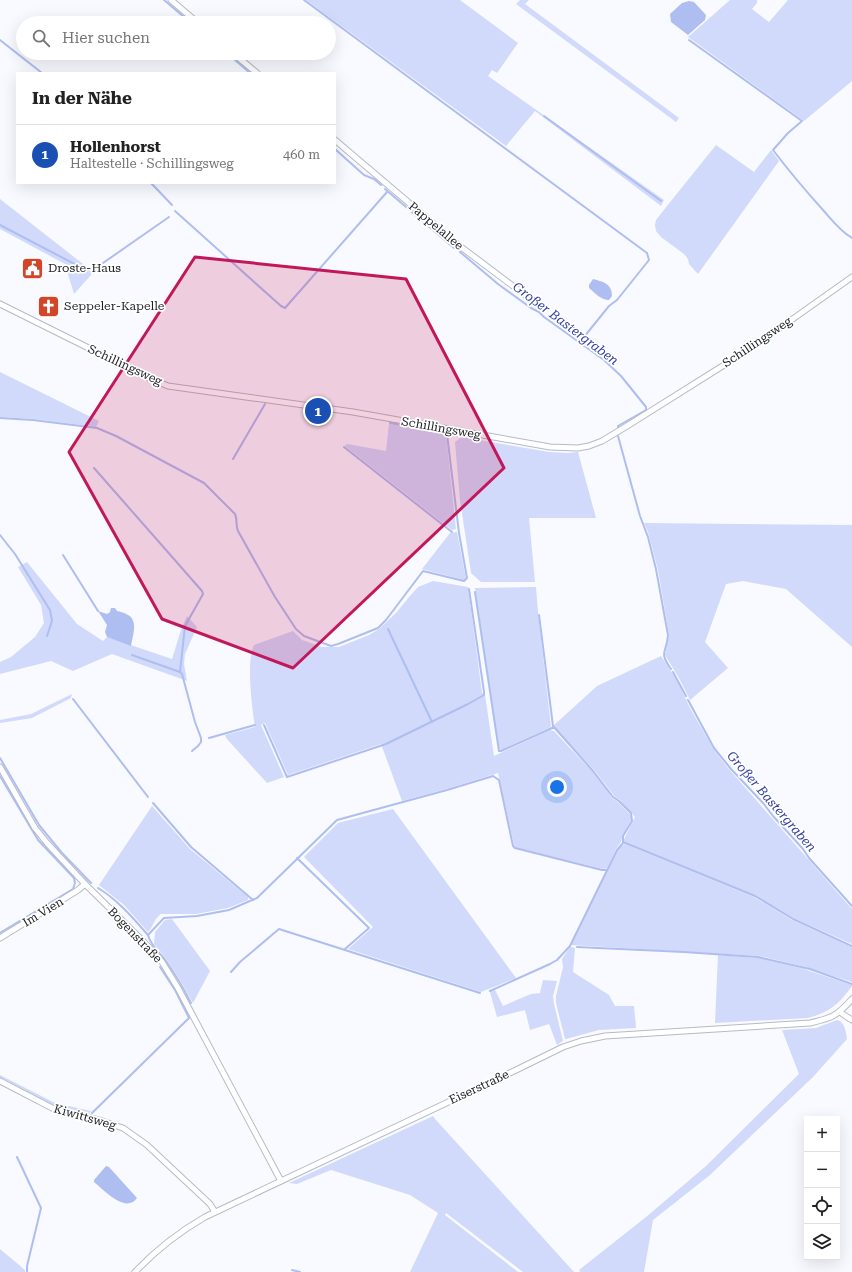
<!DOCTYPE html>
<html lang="de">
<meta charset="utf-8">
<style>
body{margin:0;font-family:"Roboto Serif",serif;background:#f6f6f6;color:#222}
.controls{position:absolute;right:12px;bottom:12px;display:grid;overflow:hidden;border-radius:0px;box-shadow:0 4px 16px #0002}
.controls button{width:36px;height:36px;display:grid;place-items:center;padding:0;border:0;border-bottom:1px solid #e0e0e0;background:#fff;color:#222;font:20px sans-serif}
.you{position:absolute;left:557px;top:787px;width:14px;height:14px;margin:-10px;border:3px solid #fff;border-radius:50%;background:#1a73e8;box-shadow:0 0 0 6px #1a73e833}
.badge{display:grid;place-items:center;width:26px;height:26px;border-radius:50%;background:#1a73e8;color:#fff;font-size:13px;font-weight:700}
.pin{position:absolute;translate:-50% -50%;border:2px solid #fff;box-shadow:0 1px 4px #0006}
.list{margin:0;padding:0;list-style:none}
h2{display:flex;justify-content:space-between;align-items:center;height:52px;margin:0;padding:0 16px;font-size:17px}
h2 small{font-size:13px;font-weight:400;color:#767676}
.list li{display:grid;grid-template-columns:26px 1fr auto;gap:12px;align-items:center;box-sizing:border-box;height:60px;padding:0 16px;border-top:1px solid #e0e0e0}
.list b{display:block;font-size:15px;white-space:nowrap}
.list p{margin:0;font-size:13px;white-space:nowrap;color:#767676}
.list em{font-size:13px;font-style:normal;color:#767676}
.icon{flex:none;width:22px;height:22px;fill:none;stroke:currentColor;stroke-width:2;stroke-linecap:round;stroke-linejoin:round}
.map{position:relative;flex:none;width:852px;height:1272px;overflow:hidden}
.search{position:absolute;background:#fff;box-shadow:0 4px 16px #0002;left:16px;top:16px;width:320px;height:44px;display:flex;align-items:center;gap:10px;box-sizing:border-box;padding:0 14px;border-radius:22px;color:#767676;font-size:15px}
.panel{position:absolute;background:#fff;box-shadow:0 4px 16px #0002;left:16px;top:72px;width:320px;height:112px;border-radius:0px}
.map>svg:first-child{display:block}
.green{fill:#d1dafa}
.water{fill:#afbef1}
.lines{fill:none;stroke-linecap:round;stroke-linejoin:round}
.stream{stroke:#afbef1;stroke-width:2}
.street-casing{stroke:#b6bac7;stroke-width:7}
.street{stroke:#fff;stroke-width:5}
.marked{fill:#c2185b;fill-opacity:0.2;stroke:#c2185b;stroke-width:3;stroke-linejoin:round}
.labels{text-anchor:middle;stroke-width:3.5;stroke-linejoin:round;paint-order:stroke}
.street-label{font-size:12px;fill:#1c1e23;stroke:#fff}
.poi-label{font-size:12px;fill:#1c1e23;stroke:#fff;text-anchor:start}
.water-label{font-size:13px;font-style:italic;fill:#3341a0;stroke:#fff}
</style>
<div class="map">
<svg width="852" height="1272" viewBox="0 0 852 1272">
<rect width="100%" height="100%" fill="#f8faff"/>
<g class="green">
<path d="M306 0H460L518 43 497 73 492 70 488 76 664 200 661 206 535 111 506 146Z"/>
<path d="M520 0H529L525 4 679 118 676 122 516 4Z"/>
<path d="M730 0H757V3L752 9 769 22 788 0H852V81L804 121 688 37Z"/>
<path d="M716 145 754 172 771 150 779 161 698 274 689 264 688 259 684 254 661 237 656 231 655 225 656 220 667 206Z"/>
<path d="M0 199 83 264 91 268V275L74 294 65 264 0 229Z"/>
<path d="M0 372 99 421 96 427 35 419 0 417Z"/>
<path d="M389 424 446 434 456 529 452 530 345 446 347 444 386 451Z"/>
<path d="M462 437 549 452 568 453 578 452 596 518H529L535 582H481L471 573 460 500 455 442Z"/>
<path d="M644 523 852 525V647L786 589 743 581 726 584 705 642 728 668 690 700 679 678 665 655 669 635 658 570 648 532Z"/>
<path d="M457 532 466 579 464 580 422 569 450 533Z"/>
<path d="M27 562 77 624 103 641 107 637 172 659 181 630 187 616 197 627 185 654 184 664 187 681 112 654 73 671 51 661 0 674V662L11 657 35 637 44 623 41 605 18 567Z"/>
<path d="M433 581 468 587 482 693 485 695 494 756 550 730 554 731 602 782 612 798 618 802 631 815V820L623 835 621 842 616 849 607 868 603 869 516 848 514 845 498 773 446 789 402 801 381 744 288 775 265 723 261 725 284 777 267 783 226 738 225 735 255 727C252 709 246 661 254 645L293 631 302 640 322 647H339L369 635 379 629 396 613 409 597 418 587Z"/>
<path d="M536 587 538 612 551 727 501 750 499 749 475 588Z"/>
<path d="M661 656 677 680 690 708 714 750 728 768 852 909V944L793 918 755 896 623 841 635 817 620 800 615 797 594 770 553 726 597 686Z"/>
<path d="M72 694 71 698 32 718 0 723V720L31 714Z"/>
<path d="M152 806 190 849 248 897V900L228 908 196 914H161C154 919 153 927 148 932L124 905 99 885Z"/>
<path d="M393 809 516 978 481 992 348 949 373 927 304 857 338 823Z"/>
<path d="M625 844 754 897 792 920 852 947V982L802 966 760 956 571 945 617 851 621 846Z"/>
<path d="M172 919 210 971 193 1003C181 981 170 962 154 944L155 932 165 920Z"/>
<path d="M570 947 575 948 573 972 609 995 615 1006H634L636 1028 599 1030 566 1039H565L556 1003V996L563 967 562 959Z"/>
<path d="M718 955 760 958 801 968 852 985V986C839 1004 830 1012 808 1018L715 1023Z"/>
<path d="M543 980 557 981 553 996 554 1004 563 1041 557 1045 549 1024 530 1030 525 1010 497 1017 490 992 495 990 503 1006 531 994 540 993Z"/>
<path d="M837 1020C845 1022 846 1032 847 1039L813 1077 710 1175 653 1220 644 1272H580L579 1270 646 1217 706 1166 799 1074 782 1030 816 1028Z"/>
<path d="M0 1075 55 1103 91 1111 88 1116 53 1107 0 1079Z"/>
<path d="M433 1116 436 1120 574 1272H523L446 1213 445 1215 518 1272H410L438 1213 410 1195 331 1170 297 1184 289 1183Z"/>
<path d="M0 1249 25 1270V1272H0Z"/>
</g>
<g class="water">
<path d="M689 1 694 2 706 15 705 20 688 35 671 22 670 14 682 3Z"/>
<path d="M593 279C604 282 612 284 612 296L609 300C601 300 595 293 589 288V285Z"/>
<path d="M111 608H115L117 611C120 612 123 612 126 614 139 619 133 635 131 646L107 637 105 632 107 625 98 611 107 614 110 612Z"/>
<path d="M106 1166 109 1167 137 1198C126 1214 104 1190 94 1182V1180Z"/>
</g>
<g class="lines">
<g class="stream">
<path d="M164 0 191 23"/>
<path d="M304 0 647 253 649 260 617 300 609 306 584 337V346"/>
<path d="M0 40 42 73"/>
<path d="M689 40 802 121 788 133 773 150C789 171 805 190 823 210 832 220 840 231 852 238"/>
<path d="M227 53 229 55"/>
<path d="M235 60 250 73"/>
<path d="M544 116 661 201"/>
<path d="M335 149 364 175 374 179 381 185"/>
<path d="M151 183 172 205"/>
<path d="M385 189 454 248"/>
<path d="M175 211 281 306 285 308 387 192"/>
<path d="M0 225 86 270H93L169 217"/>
<path d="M460 252 498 284 531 308 539 312 544 317 604 360 621 376 646 407V410L618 426V428"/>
<path d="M0 418 33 420 97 428 116 436 204 483 235 514C238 521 235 524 238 531L275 597 296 629 304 636 331 646 338 644 378 628 386 620 423 571 464 581 467 578 459 533 447 434 446 433 390 423"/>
<path d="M618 436 640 516 648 537 656 569 668 635C667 653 658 651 671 669"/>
<path d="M344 447 452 532"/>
<path d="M233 459 265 404"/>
<path d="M94 468 202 591 203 594 185 626 180 672"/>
<path d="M0 535 15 554 50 610 52 621 47 636"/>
<path d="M63 555 98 611"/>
<path d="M475 592 499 751H501L552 728H554"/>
<path d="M388 629 432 722"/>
<path d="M132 655 180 672 182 674 195 722 201 738V742L198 746 192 751"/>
<path d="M673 672 686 696"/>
<path d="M73 699 148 797"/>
<path d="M688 700 714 748 731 769 763 803 773 816 803 849 809 858 852 906"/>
<path d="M264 725 287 777 386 744 468 704 484 695V692L469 589"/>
<path d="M209 738 255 725"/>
<path d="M0 758 39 825 62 853 91 883"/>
<path d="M0 776 38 840 74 878 75 883 73 889 0 933"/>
<path d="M153 803 191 847 253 900"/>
<path d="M623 842 755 896 793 919 852 946"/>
<path d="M297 858 369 928 345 949"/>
<path d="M98 888C118 900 133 918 148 935L164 918 197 916 229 910 257 898 337 820 447 790 493 776 499 780 513 846 515 848 602 870H607"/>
<path d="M148 935C151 947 160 952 166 961 176 975 184 989 191 1003"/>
<path d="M577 947 684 952 758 957 810 969 852 984"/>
<path d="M231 972 240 962 279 929 480 993"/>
<path d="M490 991 550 964 557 960 570 946 617 850 623 843V836L632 821 631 813 619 801 613 797 593 771 553 726 539 615"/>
<path d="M92 1113 189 1018 175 990 160 967"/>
<path d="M17 1157 41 1208 27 1266V1272"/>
<path d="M292 1270 300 1272"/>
</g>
<defs>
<g id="street">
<path d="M171 0 198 23"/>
<path d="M233 53 257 73"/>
<path d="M335 140 461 247 541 307"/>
<path d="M0 304 149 378 168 386 353 412 550 447 578 448 589 446 602 441 627 426 756 345 852 277"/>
<path d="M0 767 35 828 47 843 85 884 144 942 162 962 178 988 281 1181"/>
<path d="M0 938 78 890 85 884"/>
<path d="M840 1012 847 1017 852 1020"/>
<path d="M0 1081 52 1108 102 1121 123 1128 147 1145 210 1204 215 1212"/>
<path d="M135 1272C156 1250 179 1232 205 1217L514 1071 563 1047 581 1041 605 1036 810 1023C832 1018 837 1016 852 999"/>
</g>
</defs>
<use href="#street" class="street-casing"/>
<use href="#street" class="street"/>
</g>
<path class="marked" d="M195 257 406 279 504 468 293 668 162 619 69 452Z"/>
<defs>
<symbol id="civic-square" viewBox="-11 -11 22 22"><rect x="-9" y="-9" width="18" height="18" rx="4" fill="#d14629" stroke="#fff"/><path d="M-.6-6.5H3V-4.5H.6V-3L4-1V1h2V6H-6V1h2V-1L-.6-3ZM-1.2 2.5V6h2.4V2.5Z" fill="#fff"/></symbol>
<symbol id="church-square" viewBox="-11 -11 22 22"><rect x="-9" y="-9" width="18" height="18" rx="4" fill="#d14629" stroke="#fff"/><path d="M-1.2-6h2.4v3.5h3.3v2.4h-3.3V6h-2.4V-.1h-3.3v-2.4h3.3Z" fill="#fff"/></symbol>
</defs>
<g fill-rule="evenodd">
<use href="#civic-square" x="20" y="256" width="25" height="25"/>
<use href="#church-square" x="36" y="294" width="25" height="25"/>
</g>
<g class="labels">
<g class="street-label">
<text transform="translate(436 226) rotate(40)" y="4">Pappelallee</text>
<text transform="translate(757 342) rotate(-34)" y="4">Schillingsweg</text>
<text transform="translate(125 365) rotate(25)" y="4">Schillingsweg</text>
<text transform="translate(441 428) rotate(10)" y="4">Schillingsweg</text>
<text transform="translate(43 912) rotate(-31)" y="4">Im Vien</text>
<text transform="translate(135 935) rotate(46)" y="4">Bogenstraße</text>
<text transform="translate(479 1087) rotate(-25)" y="4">Eiserstraße</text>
<text transform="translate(85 1117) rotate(16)" y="4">Kiwittsweg</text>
</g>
<g class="poi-label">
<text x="48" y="272">Droste-Haus</text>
<text x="64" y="310">Seppeler-Kapelle</text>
</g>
<g class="water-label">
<text transform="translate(566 323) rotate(37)" y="5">Großer Bastergraben</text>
<text transform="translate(772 801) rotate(49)" y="5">Großer Bastergraben</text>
</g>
</g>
</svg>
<div class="controls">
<button>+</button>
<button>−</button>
<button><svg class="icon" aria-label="locate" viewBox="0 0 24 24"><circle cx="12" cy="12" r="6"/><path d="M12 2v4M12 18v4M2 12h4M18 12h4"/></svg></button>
<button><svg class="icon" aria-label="layers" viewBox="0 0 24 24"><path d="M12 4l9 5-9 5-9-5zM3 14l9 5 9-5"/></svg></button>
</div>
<div class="you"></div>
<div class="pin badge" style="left:318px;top:411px;background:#1a4fb4">1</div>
<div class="search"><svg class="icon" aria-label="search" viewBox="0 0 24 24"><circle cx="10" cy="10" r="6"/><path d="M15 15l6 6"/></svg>Hier suchen</div>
<section class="panel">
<h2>In der Nähe<small></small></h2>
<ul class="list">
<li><span class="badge" style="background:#1a4fb4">1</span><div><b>Hollenhorst</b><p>Haltestelle · Schillingsweg</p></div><em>460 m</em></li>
</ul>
</section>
</div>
